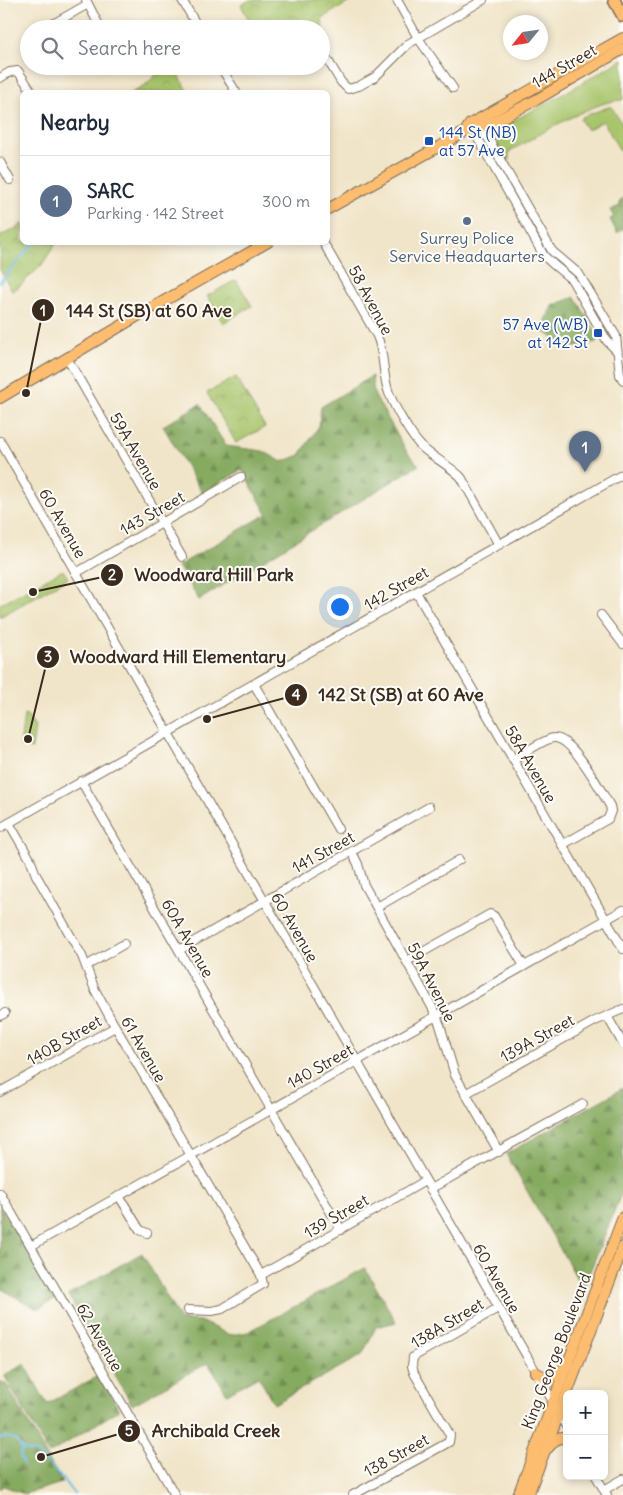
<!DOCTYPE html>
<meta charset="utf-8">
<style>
body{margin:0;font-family:Delius,sans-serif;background:#f2f2f3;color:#1f2937}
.controls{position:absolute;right:15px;bottom:15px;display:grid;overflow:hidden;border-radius:8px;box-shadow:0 2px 8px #0003}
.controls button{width:45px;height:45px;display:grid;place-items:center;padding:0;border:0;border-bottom:1px solid #e0e1e3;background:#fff;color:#1f2937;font:25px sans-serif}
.compass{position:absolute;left:503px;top:15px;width:45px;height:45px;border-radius:50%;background:#fff;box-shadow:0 2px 8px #0003;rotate:240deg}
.you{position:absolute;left:339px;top:606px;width:18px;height:18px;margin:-12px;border:4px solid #fff;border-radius:50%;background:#1a73e8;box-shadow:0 0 0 8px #1a73e833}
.badge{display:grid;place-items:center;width:32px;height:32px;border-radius:50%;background:#111827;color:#fff;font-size:16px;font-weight:700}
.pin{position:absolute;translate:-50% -41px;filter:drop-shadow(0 1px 2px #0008)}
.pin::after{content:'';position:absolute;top:26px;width:18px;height:15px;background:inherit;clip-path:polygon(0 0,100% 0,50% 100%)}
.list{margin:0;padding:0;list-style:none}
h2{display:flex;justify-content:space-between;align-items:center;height:65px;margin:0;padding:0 20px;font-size:21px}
h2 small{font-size:16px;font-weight:400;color:#747a83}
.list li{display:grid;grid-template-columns:32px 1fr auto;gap:15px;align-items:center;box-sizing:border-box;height:90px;padding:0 20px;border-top:1px solid #e0e1e3}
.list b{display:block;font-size:19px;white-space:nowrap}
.list p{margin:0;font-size:16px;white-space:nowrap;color:#747a83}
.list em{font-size:16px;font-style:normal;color:#747a83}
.icon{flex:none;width:28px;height:28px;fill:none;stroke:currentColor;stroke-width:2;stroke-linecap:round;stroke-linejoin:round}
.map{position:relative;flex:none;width:623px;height:1495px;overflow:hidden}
.search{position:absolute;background:#fff;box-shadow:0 2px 8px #0003;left:20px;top:20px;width:310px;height:55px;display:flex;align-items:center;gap:12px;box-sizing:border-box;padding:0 18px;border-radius:28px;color:#747a83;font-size:19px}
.panel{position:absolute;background:#fff;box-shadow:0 2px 8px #0003;left:20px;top:90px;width:310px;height:155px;border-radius:8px}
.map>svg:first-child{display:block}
.green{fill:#a9c56c;stroke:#727845}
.forest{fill:url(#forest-firs);stroke:#606a3f}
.park{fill:url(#park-crowns);stroke:#727845}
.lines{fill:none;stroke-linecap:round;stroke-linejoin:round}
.stream{stroke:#6cbee8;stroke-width:2}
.minor-casing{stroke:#7b6b5a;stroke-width:10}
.major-casing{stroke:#7b6b5a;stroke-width:12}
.highway-casing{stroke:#7b6b5a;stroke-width:14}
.minor{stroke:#fff;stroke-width:8}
.major{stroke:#fcbd6f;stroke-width:10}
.highway{stroke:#fcbd6f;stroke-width:11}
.transit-dot{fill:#1a4fb4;stroke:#fdfcf7;stroke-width:2}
.service-dot{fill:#5c6f8a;stroke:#fdfcf7;stroke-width:2}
.labels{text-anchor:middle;stroke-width:4;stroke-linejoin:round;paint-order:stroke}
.street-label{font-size:16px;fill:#3b2a1e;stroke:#fdfcf7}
.transit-label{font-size:16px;fill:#164399;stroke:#fdfcf7;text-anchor:start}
.service-label{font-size:16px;fill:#4e5e75;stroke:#fdfcf7}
.leader{fill:none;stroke:#3b2a1e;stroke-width:2}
.callout-dot{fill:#3b2a1e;stroke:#fdfcf7;stroke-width:2}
.mark-label{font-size:15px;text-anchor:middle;font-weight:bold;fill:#fff}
.callout-label{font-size:18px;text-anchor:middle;font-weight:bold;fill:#3b2a1e;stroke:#fdfcf7;stroke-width:4;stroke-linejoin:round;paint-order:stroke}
</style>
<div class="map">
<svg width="623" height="1495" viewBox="0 0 623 1495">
<defs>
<pattern id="forest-firs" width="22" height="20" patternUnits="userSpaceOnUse" patternTransform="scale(1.25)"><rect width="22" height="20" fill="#86aa60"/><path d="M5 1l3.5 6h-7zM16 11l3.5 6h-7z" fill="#6f8b4f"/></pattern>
<pattern id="park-crowns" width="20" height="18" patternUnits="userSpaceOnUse" patternTransform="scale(1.25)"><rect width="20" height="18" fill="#a9c56c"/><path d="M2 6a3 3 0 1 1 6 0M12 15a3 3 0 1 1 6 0" fill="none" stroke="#92a95d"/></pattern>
</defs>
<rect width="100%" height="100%" fill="#fdfcf7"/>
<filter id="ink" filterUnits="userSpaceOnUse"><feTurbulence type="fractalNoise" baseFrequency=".02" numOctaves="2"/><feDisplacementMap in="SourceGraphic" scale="10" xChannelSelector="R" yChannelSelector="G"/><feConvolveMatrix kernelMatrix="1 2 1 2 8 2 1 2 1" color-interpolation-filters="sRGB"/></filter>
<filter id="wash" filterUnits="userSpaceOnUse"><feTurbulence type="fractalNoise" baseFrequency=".0096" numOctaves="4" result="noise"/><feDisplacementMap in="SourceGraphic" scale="20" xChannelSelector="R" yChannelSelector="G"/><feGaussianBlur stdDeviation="1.12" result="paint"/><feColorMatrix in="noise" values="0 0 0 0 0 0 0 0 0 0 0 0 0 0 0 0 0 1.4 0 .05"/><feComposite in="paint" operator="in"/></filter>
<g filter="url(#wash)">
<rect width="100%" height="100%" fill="#f1e5c9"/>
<g class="green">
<path d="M623 59V100C598 99 542 133 519 146 516 148 513 149 509 152V160L507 161 496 141 501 136 499 128 551 101Z"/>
<path d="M611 106 623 126V141L621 143 623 147V156L603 121 587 130 580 119 582 117Z"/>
</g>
<g class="forest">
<path d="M623 197V229L617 233 610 219 614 217 610 210 620 206 619 203Z"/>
<path d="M575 297 599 337 596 342 574 347 556 340 542 330 552 306Z"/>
<path d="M372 376 374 394 407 452 419 465 199 600 178 566 267 514 242 470 202 493 163 426 200 404 226 446 263 451 282 462 300 455 319 426 321 407Z"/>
<path d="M623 1088V1189L583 1289 506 1154Z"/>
<path d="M0 1207 56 1299 37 1309 0 1288Z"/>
<path d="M142 1253 180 1320 200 1321 230 1335 248 1332 365 1268 396 1322 376 1327 362 1355 274 1404 258 1376 227 1394 208 1363 132 1405 68 1295Z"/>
<path d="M25 1364 47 1404 100 1375 119 1410 49 1454 4 1375Z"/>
<path d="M0 1381 7 1385 62 1483 24 1494 4 1486 0 1489Z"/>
</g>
<g class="park">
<path d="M250 0H353L322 18 323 36 321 37V29H247L249 20 241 5Z"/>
<path d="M164 66H174L188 92H132C145 89 155 75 164 66Z"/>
<path d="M22 223V242L56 243 41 266 13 292 0 270V236L19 227Z"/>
<path d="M236 280 252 306 223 323 207 296Z"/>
<path d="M236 377 265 427 236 443 207 393Z"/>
<path d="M63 570 68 578 0 617V604Z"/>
<path d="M24 715 27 716 35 727 32 749 20 746Z"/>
</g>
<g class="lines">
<g class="stream">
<path d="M0 282 34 242"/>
<path d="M0 1438C17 1436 12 1439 23 1449 27 1452 33 1452 38 1454 51 1462 65 1483 75 1495"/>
<path d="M23 1464 20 1456 23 1449"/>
</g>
</g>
</g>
<g filter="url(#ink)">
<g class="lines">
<defs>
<g id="minor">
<path d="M86 0 101 29"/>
<path d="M182 0 199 29"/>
<path d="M397 0 418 38 453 88"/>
<path d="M44 29 88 4"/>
<path d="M321 49 341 82 348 89 359 86 375 77 408 44 483 0"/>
<path d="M220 66 236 92"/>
<path d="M0 78 10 72 18 71 32 92"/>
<path d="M480 124 552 251 579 274 616 336 620 375 623 380"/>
<path d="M472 128 544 256 554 265 572 280 607 341 617 351"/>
<path d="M0 162 10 180"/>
<path d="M323 242 377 336C385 354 382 375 389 393 395 408 412 439 424 449 436 459 450 466 461 477L499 545"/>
<path d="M67 358 182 557"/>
<path d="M0 441 567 1426"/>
<path d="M76 573 241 477"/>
<path d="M416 592 623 949"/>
<path d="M601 615 623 644"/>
<path d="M254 684 338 829"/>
<path d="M513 760C521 755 546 738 554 738 573 737 601 791 610 806L611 811 608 819 562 845"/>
<path d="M81 781 341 1230"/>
<path d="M9 823 30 859 36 875 82 956 95 990 112 1021 261 1275 263 1284 222 1309 212 1311 188 1310"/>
<path d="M0 828 623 474"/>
<path d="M352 852 358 864 364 885 432 1007 440 1025 455 1075 499 1152"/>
<path d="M377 907 459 860"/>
<path d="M179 950 429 807"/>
<path d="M407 961 490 914 494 916 524 966"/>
<path d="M86 966 124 944"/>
<path d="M0 1016 5 1013"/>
<path d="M607 1016 623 1044"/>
<path d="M0 1092 115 1027"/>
<path d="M465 1094 595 1021 623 1009"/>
<path d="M430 1189 583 1104"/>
<path d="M0 1193 175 1495"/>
<path d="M119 1196 140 1230 147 1233"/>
<path d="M31 1246 623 910"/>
<path d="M261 1275 425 1181"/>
<path d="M596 1476 607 1495"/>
<path d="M604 1490 623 1479"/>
<path d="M353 1495 449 1442 450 1435 414 1373 412 1366 413 1357 498 1308"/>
</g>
<g id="major">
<path d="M465 132H474L536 100 623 49"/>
<path d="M328 209 465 132 470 124 623 38"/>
<path d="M0 398 141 314 268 242"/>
<path d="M535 1372 543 1376 552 1377 567 1366"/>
<path d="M548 1448C554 1441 557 1437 567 1438"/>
<path d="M518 1495 623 1217"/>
<path d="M528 1495 623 1247"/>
</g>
<path id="highway" d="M614 0 623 16"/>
</defs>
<use href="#minor" class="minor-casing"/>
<use href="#major" class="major-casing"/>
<use href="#highway" class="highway-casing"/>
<use href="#minor" class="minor"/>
<use href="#major" class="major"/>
<use href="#highway" class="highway"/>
</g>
</g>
<g class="transit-dot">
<rect x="424" y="136" width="10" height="10" rx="2.5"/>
<rect x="593" y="328" width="10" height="10" rx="2.5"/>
</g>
<circle class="service-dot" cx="467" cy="221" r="5"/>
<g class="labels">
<g class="street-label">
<text transform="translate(564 66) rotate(-30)" y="6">144 Street</text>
<text transform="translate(371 300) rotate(62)" y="6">58 Avenue</text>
<text transform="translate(136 451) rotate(60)" y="6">59A Avenue</text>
<text transform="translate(152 513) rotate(-30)" y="6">143 Street</text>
<text transform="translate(63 523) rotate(60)" y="6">60 Avenue</text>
<text transform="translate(396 588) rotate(-30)" y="6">142 Street</text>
<text transform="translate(531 764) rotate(60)" y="6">58A Avenue</text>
<text transform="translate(323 852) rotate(-29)" y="6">141 Street</text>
<text transform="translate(295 927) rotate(60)" y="6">60 Avenue</text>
<text transform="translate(188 938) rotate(60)" y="6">60A Avenue</text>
<text transform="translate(432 982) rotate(63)" y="6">59A Avenue</text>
<text transform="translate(537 1038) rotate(-29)" y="6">139A Street</text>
<text transform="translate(64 1040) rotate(-30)" y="6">140B Street</text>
<text transform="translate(144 1049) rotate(60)" y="6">61 Avenue</text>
<text transform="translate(320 1066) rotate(-30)" y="6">140 Street</text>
<text transform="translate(336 1216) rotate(-30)" y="6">139 Street</text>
<text transform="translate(497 1278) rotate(60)" y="6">60 Avenue</text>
<text transform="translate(447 1323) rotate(-31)" y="6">138A Street</text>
<text transform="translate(100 1337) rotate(60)" y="6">62 Avenue</text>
<text transform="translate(556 1351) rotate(-69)" y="6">King George Boulevard</text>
<text transform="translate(396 1455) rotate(-29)" y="6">138 Street</text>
</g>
<g class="transit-label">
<text x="439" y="138">144 St (NB)<tspan x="439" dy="18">at 57 Ave</tspan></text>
<text x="588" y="330" text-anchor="end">57 Ave (WB)<tspan x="588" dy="18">at 142 St</tspan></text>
</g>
<g class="service-label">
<text x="467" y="244">Surrey Police<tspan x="467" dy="18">Service Headquarters</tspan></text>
</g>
</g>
<path class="leader" d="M26 393L43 310M33 592L112 575M28 739L48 657M207 719L296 695M41 1457L129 1431"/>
<g class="callout-dot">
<circle cx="26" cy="393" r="5"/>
<circle cx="33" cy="592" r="5"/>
<circle cx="28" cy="739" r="5"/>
<circle cx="207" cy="719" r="5"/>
<circle cx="41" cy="1457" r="5"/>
<circle cx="43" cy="310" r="12"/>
<circle cx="112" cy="575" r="12"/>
<circle cx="48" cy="657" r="12"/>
<circle cx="296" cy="695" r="12"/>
<circle cx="129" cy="1431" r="12"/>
</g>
<g class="mark-label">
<text x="43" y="316">1</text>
<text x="112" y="580">2</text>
<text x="48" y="662">3</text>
<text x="296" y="700">4</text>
<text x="129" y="1436">5</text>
</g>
<g class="callout-label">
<text x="149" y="317">144 St (SB) at 60 Ave</text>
<text x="214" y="581">Woodward Hill Park</text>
<text x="178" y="663">Woodward Hill Elementary</text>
<text x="401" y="701">142 St (SB) at 60 Ave</text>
<text x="216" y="1437">Archibald Creek</text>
</g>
</svg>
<div class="controls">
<button>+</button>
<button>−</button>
</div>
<svg class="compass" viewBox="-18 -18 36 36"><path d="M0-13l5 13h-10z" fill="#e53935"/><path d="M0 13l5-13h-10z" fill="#747a83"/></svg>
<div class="you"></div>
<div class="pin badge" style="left:585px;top:472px;background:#5c6f8a">1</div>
<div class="search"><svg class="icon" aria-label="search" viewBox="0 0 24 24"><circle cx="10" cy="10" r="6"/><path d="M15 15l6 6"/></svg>Search here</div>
<section class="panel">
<h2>Nearby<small></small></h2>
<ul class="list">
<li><span class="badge" style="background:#5c6f8a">1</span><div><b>SARC</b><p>Parking · 142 Street</p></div><em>300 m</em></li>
</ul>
</section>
</div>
